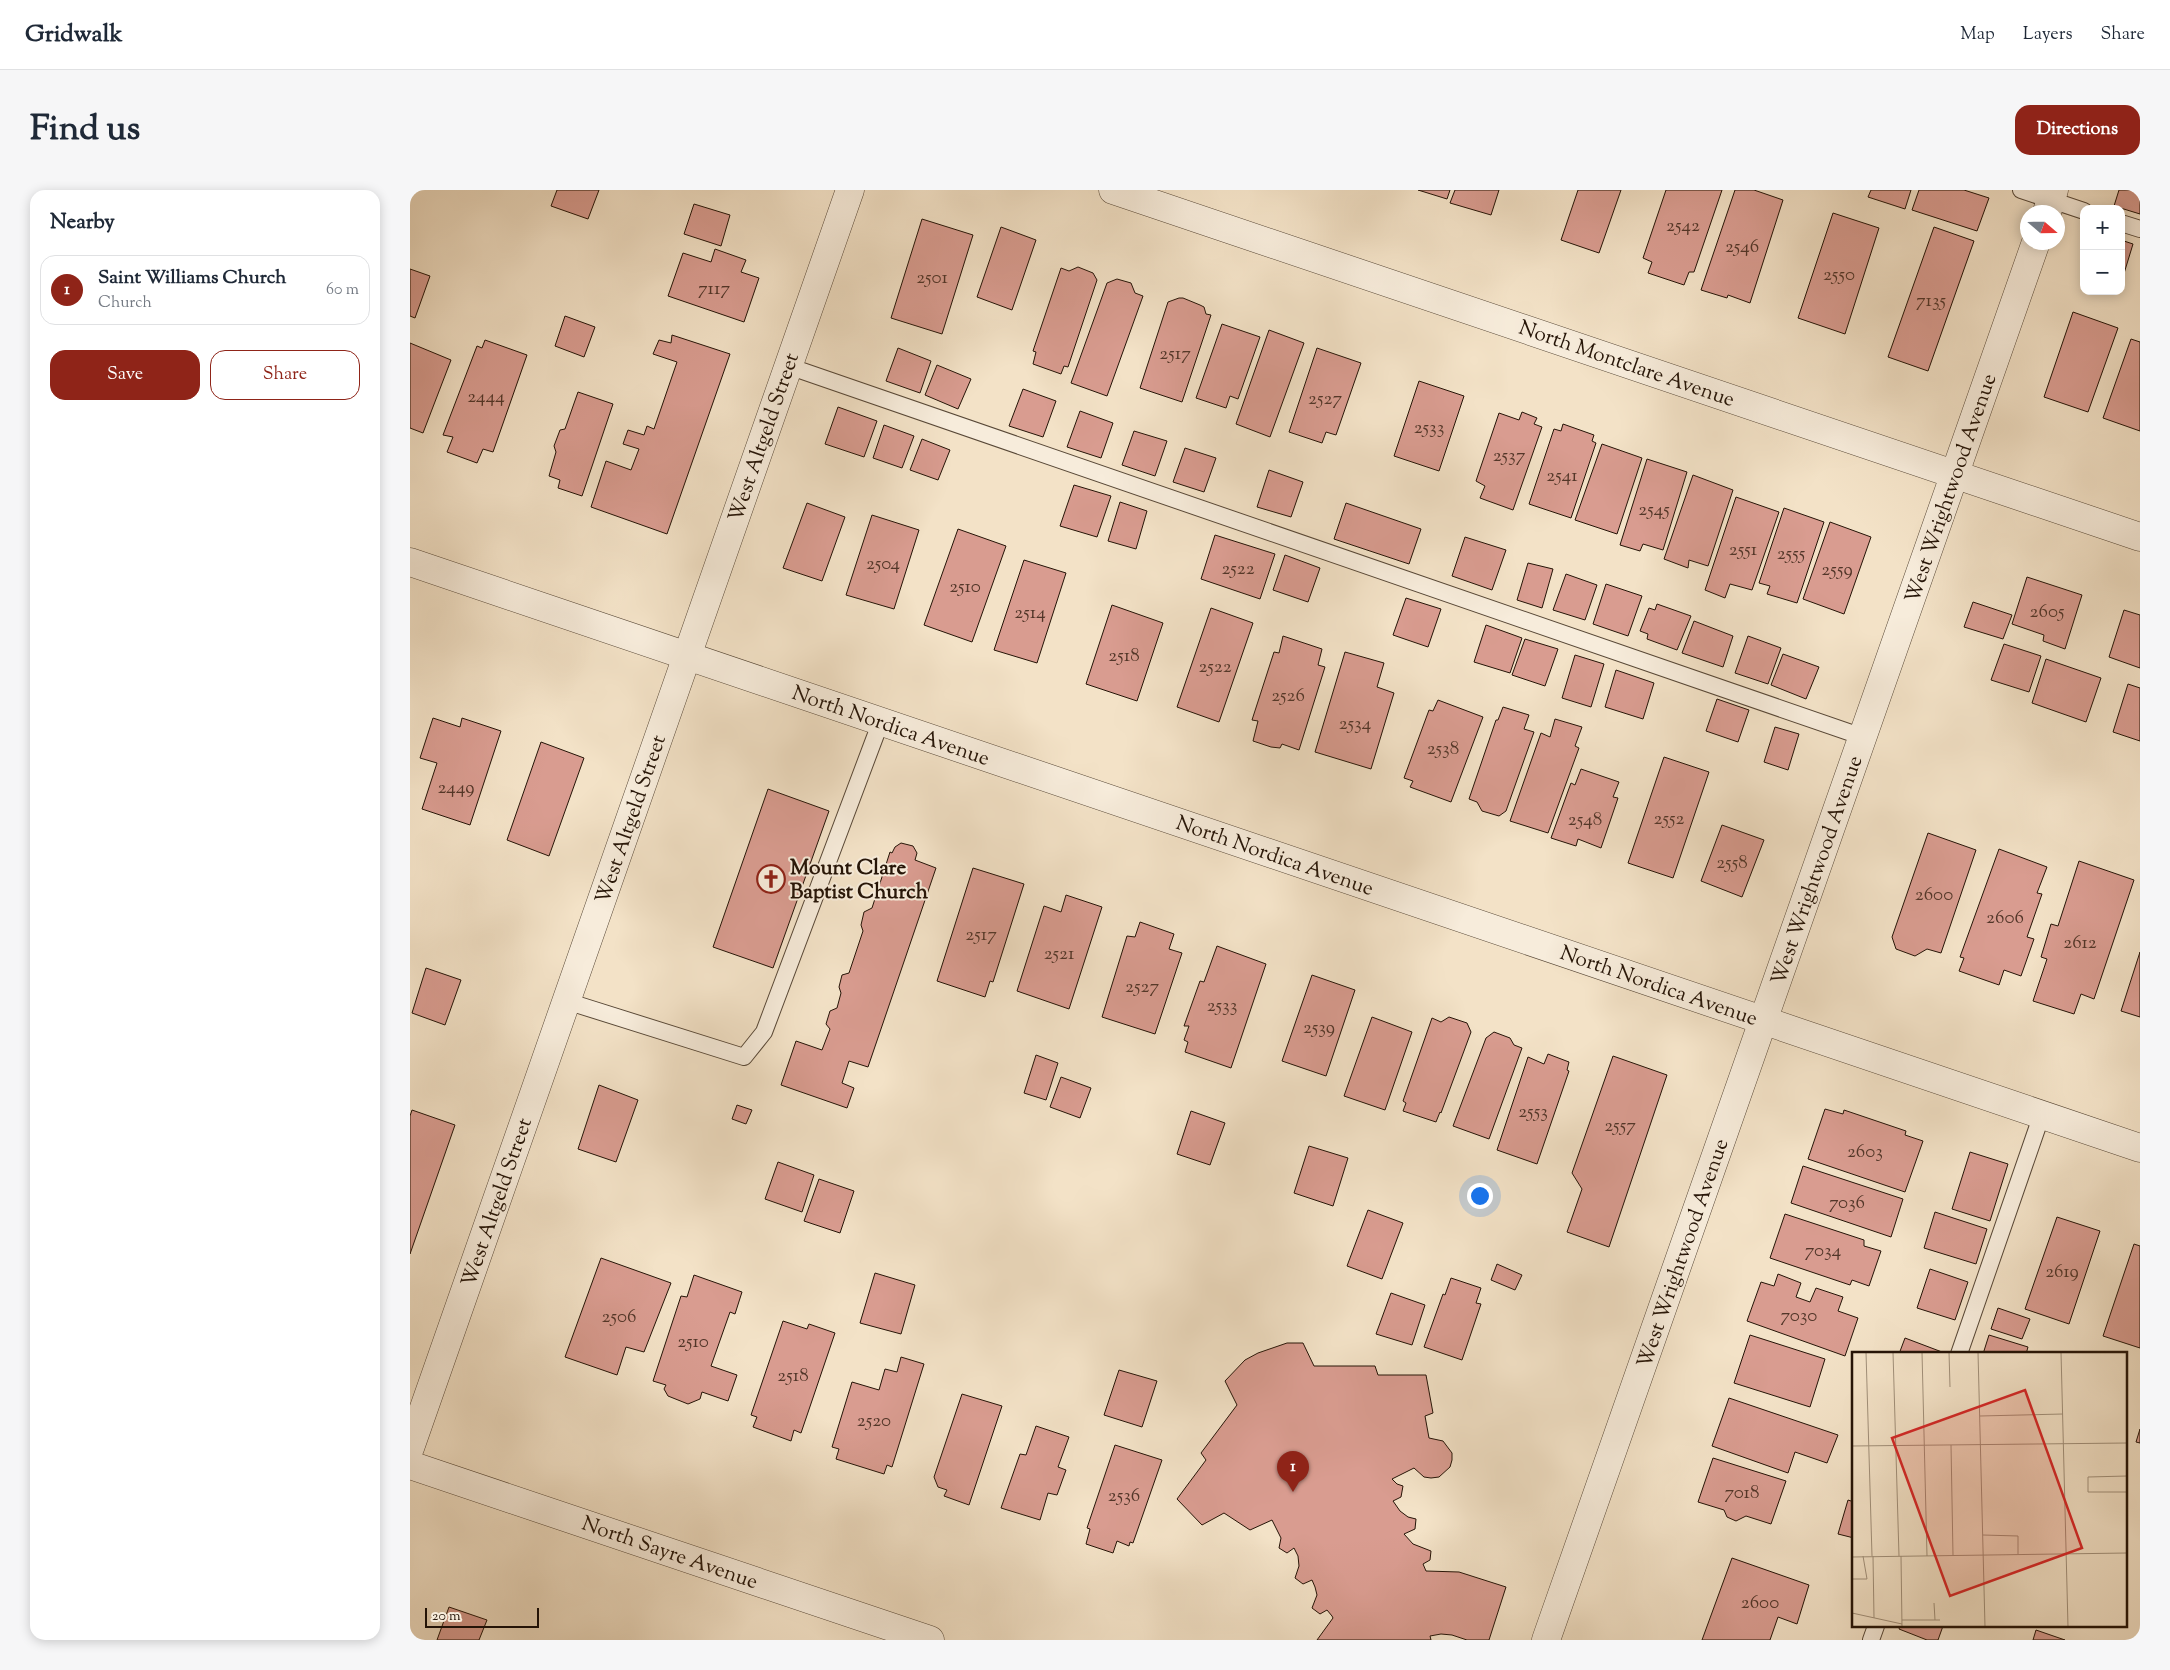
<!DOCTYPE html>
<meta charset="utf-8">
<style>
body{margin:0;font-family:"Sorts Mill Goudy",serif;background:#f6f6f7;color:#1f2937}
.controls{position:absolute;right:15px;top:15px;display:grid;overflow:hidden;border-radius:10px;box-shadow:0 2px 12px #0003}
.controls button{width:45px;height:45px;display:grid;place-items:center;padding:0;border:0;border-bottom:1px solid #e0e1e3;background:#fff;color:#1f2937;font:25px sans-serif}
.compass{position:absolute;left:1610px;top:15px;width:45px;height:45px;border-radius:50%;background:#fff;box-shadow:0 2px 12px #0003;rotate:110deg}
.scale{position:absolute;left:15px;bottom:12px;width:114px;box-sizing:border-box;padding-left:5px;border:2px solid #251407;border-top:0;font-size:14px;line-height:18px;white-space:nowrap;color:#251407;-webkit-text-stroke:4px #f7ecdb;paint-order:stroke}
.you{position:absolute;left:1069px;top:1005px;width:18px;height:18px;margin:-12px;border:4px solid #fff;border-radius:50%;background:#1a73e8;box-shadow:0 0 0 8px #1a73e833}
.badge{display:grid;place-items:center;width:32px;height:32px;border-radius:50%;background:#8f2418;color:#fff;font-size:16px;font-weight:700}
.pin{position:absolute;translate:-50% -41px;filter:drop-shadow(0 1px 2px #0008)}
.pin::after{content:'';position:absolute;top:26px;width:18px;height:15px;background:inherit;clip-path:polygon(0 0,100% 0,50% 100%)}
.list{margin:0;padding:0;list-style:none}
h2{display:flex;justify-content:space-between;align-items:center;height:65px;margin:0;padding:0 20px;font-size:21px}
h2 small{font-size:16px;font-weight:400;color:#747a83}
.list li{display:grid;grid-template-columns:32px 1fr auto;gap:15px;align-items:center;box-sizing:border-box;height:70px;margin:0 10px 10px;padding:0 10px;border:1px solid #e0e1e3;border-radius:15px}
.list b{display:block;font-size:19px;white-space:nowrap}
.list p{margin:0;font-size:16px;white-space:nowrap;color:#747a83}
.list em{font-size:16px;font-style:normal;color:#747a83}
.actions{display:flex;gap:10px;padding:15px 20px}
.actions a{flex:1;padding:11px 0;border:1px solid #8f2418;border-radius:15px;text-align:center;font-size:18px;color:#8f2418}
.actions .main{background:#8f2418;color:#fff}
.map{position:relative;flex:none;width:1730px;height:1450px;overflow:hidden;border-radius:15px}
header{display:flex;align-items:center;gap:30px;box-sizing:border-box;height:70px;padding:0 25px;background:#fff;border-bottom:1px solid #e0e1e3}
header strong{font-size:24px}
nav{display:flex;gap:28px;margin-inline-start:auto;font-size:18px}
.intro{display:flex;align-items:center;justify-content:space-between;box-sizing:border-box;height:120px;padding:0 30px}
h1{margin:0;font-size:35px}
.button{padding:12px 22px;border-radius:15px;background:#8f2418;color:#fff;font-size:18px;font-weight:700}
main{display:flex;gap:30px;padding:0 30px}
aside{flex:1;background:#fff;border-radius:15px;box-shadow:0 2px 12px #0003}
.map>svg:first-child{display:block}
.building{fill:#d99c90;stroke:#251407}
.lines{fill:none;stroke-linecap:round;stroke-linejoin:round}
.service-casing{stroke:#584837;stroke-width:18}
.minor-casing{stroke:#584837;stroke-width:29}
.service{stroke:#f7ecdb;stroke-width:16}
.minor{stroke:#f7ecdb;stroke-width:28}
.labels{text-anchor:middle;stroke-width:4;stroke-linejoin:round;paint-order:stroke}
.number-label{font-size:19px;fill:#523629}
.street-label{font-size:21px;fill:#251407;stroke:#f7ecdb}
.poi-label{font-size:21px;font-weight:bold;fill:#251407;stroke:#f7ecdb;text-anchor:start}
.inset-road{fill:none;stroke:#a1907a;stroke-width:1}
.view{fill:#d62828;fill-opacity:0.15;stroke:#d62828;stroke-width:2.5}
.inset-edge{fill:none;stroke:#251407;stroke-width:2.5}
</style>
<header>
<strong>Gridwalk</strong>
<nav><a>Map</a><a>Layers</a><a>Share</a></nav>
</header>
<div class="intro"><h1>Find us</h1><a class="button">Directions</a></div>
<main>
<aside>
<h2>Nearby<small></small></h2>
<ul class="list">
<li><span class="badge">1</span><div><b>Saint Williams Church</b><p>Church</p></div><em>60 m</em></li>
</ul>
<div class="actions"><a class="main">Save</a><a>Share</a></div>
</aside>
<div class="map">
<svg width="1730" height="1450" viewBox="0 0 1730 1450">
<rect width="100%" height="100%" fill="#f3e2c7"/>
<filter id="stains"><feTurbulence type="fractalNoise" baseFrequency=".004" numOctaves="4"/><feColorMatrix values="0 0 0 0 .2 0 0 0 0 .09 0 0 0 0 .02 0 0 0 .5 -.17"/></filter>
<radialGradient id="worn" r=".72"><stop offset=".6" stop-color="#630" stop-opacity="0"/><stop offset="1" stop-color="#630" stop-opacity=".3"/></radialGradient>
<g class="building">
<path d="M147 0H189L178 29 141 16Z"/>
<path d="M1008 0H1040L1037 9Z"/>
<path d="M1045 0H1089L1081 25 1040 13Z"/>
<path d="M1168 0H1211L1189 63 1151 50Z"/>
<path d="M1256 0H1312L1284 82H1279L1274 95 1238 83 1242 72 1233 68Z"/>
<path d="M1325 0H1344L1373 10 1340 113 1318 105 1317 108 1291 100Z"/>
<path d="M1461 0H1501L1495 19 1458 7Z"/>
<path d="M1509 0H1554L1579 8 1567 41 1502 20Z"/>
<path d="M1709 0H1730V24L1704 16Z"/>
<path d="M284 14 320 25 311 56 274 44Z"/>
<path d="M1423 23 1469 38 1435 144 1388 128Z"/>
<path d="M512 29 563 45 532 144 481 128Z"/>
<path d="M591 37 626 50 602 120 567 107Z"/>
<path d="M1524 37 1564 51 1518 181 1478 167Z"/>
<path d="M1711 50 1723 54 1712 90H1711Z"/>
<path d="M305 59 336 70 331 82 349 88 334 132 258 106 273 63 301 72Z"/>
<path d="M668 77 683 83 687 90 658 177 654 176 651 184 623 174 626 162 623 161 651 78 659 81Z"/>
<path d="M0 79 20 86 5 128 0 126Z"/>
<path d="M707 89 721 93 725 103 733 106 697 206 661 193 697 93Z"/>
<path d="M769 108H773L790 115 794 117 796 124 801 125 772 212 730 198 758 112Z"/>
<path d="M1663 122 1708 138 1678 222 1634 207Z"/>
<path d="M155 126 185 137 174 167 145 156Z"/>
<path d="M812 134 850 147 828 209 820 206 816 218 786 208Z"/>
<path d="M859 140 894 153 860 247 826 234Z"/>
<path d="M262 145 320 164 257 344 181 317 196 271 221 280 229 259 213 254 218 240 234 245 237 236 244 239 267 172 243 164 249 150 261 153Z"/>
<path d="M1721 149 1730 152V241L1693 228Z"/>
<path d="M75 150 117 165 83 262 73 259 67 273 37 262 43 247 33 245 67 156 72 158Z"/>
<path d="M0 153 41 170 13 243 0 238Z"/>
<path d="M488 158 521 171 510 203 476 191Z"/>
<path d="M907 158 951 173 926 245 916 242 912 253 879 242Z"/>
<path d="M527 175 561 189 548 219 515 205Z"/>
<path d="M1009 191 1054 206 1029 281 984 266Z"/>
<path d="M613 199 646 211 633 247 599 236Z"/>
<path d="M168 202 203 214 172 306 148 298 150 290 139 286 146 262 144 256 150 240 155 239Z"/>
<path d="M428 217 467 231 454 267 415 254Z"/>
<path d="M670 221 703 233 691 268 657 257Z"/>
<path d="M1112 222 1127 228 1124 234 1132 237 1103 320 1070 308 1075 296 1066 291 1089 223 1109 230Z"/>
<path d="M1153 234 1184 245 1182 251 1186 253 1161 328 1119 314 1144 239 1151 241Z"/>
<path d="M474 235 504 246 492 278 463 268Z"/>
<path d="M724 241 757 251 745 286 712 275Z"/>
<path d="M512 249 540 260 528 290 500 280Z"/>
<path d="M1192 254 1232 268 1207 344 1165 330Z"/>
<path d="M775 258 806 268 794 302 763 292Z"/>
<path d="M1237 269 1277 282 1253 360 1233 354 1230 361 1210 355Z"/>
<path d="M859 280 893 292 881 327 847 317Z"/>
<path d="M1283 285 1323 300 1298 376 1279 370 1278 378 1254 369Z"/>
<path d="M664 295 701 306 687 347 650 336Z"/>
<path d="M1326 307 1369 322 1342 400 1320 394 1315 408 1295 400Z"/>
<path d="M710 312 737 321 726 359 698 351Z"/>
<path d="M397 313 435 327 412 391 373 378Z"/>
<path d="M936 313 1011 339 999 374 924 349Z"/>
<path d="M1374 318 1414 332 1387 413 1357 404 1360 396 1349 393Z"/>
<path d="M462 325 509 340 484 419 436 405Z"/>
<path d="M1420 332 1461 347 1434 424 1393 409Z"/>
<path d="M548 339 596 356 562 452 514 435Z"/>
<path d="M805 345 865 364 850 409 791 389Z"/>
<path d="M1055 347 1096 360 1082 400 1042 386Z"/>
<path d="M875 365 910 378 898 412 863 400Z"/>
<path d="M614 370 656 383 627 473 584 460Z"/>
<path d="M1118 373 1143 379 1132 418 1107 410Z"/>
<path d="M1156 384 1187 395 1175 430 1143 420Z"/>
<path d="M1617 387 1672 405 1655 459 1633 451 1634 445 1602 434Z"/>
<path d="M1196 394 1232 406 1218 446 1183 434Z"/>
<path d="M996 408 1031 419 1018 457 983 445Z"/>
<path d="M1563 412 1602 425 1593 449 1554 437Z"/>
<path d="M1247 414 1281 426 1267 460 1237 449 1238 444 1230 441 1239 418 1245 420Z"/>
<path d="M702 415 753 433 727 511 676 494Z"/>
<path d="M801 418 843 433 809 532 767 517Z"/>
<path d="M1714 420 1730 425V478L1699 467Z"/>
<path d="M1284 431 1323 446 1313 477 1272 463Z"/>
<path d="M1076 435 1112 448 1100 483 1064 472Z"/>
<path d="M873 446 912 459 908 475 915 477 889 560 872 554 870 558 861 557 843 551 848 531 842 530 864 462 869 463Z"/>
<path d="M1338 446 1371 458 1358 494 1325 483Z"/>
<path d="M1115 449 1148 459 1135 496 1102 485Z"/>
<path d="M1594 454 1631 466 1619 502 1581 490Z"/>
<path d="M935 462 974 473 967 497 984 503 961 579 905 562Z"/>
<path d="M1373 464 1409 477 1396 509 1361 495Z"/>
<path d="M1165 465 1194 474 1181 517 1152 508Z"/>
<path d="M1636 469 1691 488 1676 532 1622 513Z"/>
<path d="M1206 480 1244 493 1233 529 1195 517Z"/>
<path d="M1718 494 1730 498V551L1703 542Z"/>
<path d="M1307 509 1339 520 1328 552 1296 541Z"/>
<path d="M1028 510 1073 527 1041 612 1000 597 1003 591 994 588 1019 520 1023 521Z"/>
<path d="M1093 517 1119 525 1114 539 1124 542 1096 621 1089 626 1072 621 1067 612 1059 609 1086 530H1088Z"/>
<path d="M23 528 50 537 52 528 91 541 60 635 12 619 27 573 10 568Z"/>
<path d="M1145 529 1172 537 1165 556 1169 558 1138 643 1100 631 1131 543 1140 547Z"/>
<path d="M1365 537 1389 544 1378 580 1354 572Z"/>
<path d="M131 552 174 568 139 666 97 650Z"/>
<path d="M1254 567 1299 582 1263 688 1218 673Z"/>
<path d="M1171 579 1209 592 1203 607 1208 608 1191 658 1168 649 1166 656 1141 648 1161 593 1165 595Z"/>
<path d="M358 599 419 621 363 778 303 757Z"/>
<path d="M1312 635 1354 650 1332 707 1291 691Z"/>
<path d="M1518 643 1566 660 1531 763 1517 759 1505 766 1486 759 1482 747Z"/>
<path d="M491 653 503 656 507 663 505 670 526 678 458 877 439 871 432 893 444 898 437 918 371 895 386 851 412 860 420 839 416 834 420 821 427 818 431 803 429 797 432 785 439 783 453 741 451 735 454 722 462 718 480 662 482 663 485 657Z"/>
<path d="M1589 659 1637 677 1627 703 1632 704 1617 747 1624 749 1611 786 1594 780 1589 795 1549 781 1554 768 1550 767Z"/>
<path d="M1669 671 1724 690 1684 809 1671 804 1664 824 1623 811 1637 769 1631 767 1641 734 1648 736Z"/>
<path d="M563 678 614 694 583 792 580 791 575 807 527 791Z"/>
<path d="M656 705 692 717 659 819 607 801 634 716 651 722Z"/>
<path d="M730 732 764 744 759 759 772 763 745 844 692 827 717 746 725 747Z"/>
<path d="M807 756 856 774 821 878 775 862 778 852 774 850 779 836H774L790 791 794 792Z"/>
<path d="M1730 762V827L1711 821Z"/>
<path d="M16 778 51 790 35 835 2 823Z"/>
<path d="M902 785 945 800 916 886 872 871Z"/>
<path d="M962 827 1002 842 975 920 934 906Z"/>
<path d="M1039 827 1057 833 1061 842 1031 923 1030 922 1026 932 993 921 996 913 993 911 1022 828 1031 832Z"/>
<path d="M1084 842 1100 848 1104 855 1112 858 1079 949 1043 936 1076 848Z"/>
<path d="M1138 864 1159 872 1157 880 1159 881 1127 974 1087 960 1118 867 1134 874Z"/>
<path d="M626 865 648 873 636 910 614 903Z"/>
<path d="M1203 866 1257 885 1199 1057 1157 1042 1172 999 1162 983Z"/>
<path d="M651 887 681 898 670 928 640 917Z"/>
<path d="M189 895 228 910 206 972 168 959Z"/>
<path d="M327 915 342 920 336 934 322 929Z"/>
<path d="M1415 919 1433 924 1434 920 1496 941 1495 945 1513 951 1495 1002 1398 969Z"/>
<path d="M2 920 45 935 0 1064V926Z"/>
<path d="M781 921 815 933 800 975 767 964Z"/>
<path d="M899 956 938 968 923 1016 884 1003Z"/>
<path d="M1560 962 1598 974 1580 1031 1542 1019Z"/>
<path d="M368 972 404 985 392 1022 355 1009Z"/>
<path d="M1393 976 1493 1009 1481 1047 1381 1013Z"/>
<path d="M409 989 444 1001 430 1043 394 1031Z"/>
<path d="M958 1020 993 1033 972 1089 937 1076Z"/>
<path d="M1525 1022 1577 1039 1566 1074 1514 1058Z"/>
<path d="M1375 1024 1454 1050V1056L1471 1061 1459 1096 1442 1090 1440 1095 1360 1068Z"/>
<path d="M1647 1027 1690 1041 1659 1134 1615 1119Z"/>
<path d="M1724 1054 1730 1056V1158L1693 1146Z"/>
<path d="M191 1068 261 1093 234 1162 216 1157 207 1185 155 1167Z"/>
<path d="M1087 1074 1112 1085 1105 1100 1081 1090Z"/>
<path d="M1520 1079 1558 1092 1545 1130 1507 1118Z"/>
<path d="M465 1083 505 1095 491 1144 450 1133Z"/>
<path d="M1368 1084 1391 1093 1386 1107 1400 1112 1406 1098 1433 1107 1428 1121 1448 1128 1435 1166 1337 1131 1351 1092 1364 1096Z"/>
<path d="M284 1085 332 1102 325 1124 320 1122 301 1176 327 1185 318 1211 292 1202 290 1209 278 1214 258 1206 254 1199 256 1195 243 1191 271 1106 277 1107Z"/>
<path d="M1041 1088 1071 1098 1066 1113 1071 1114 1052 1170 1014 1157 1033 1104 1035 1105Z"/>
<path d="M981 1103 1015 1115 1002 1155 966 1144Z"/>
<path d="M1588 1118 1620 1129 1612 1149 1581 1139Z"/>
<path d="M373 1131 397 1139 399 1134 425 1143 391 1243 384 1240 381 1251 343 1237 347 1227 341 1225Z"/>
<path d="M1340 1145 1415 1169 1400 1217 1324 1193Z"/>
<path d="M1579 1145 1618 1157 1616 1164H1573Z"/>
<path d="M1495 1148 1532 1162V1164H1489Z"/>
<path d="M877 1153H893L904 1176H965L968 1185H1016L1023 1223 1015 1226 1019 1248 1033 1251 1042 1263V1270L1040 1277 1029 1287 1021 1288 1014 1287 1004 1278 982 1289 987 1294 993 1296 991 1307 983 1311 990 1321 998 1327 1006 1329 1005 1339 994 1344 1003 1354 1021 1361 1020 1370 1013 1374 1016 1381 1049 1382 1096 1397 1079 1450H1057L1042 1445 1031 1444 1020 1446 1021 1450H907L923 1428 922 1426 917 1420 910 1424 902 1418 907 1405 905 1397 902 1390 893 1394 885 1388 889 1376 888 1366 884 1358 877 1363 869 1358 871 1348 862 1330 840 1340 814 1323 792 1335 767 1309 796 1270 791 1263 827 1215 815 1191 835 1170 848 1163Z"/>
<path d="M491 1167 514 1174 482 1277 477 1275 474 1284 426 1269 429 1259 422 1257 442 1192 469 1200 475 1179 487 1182Z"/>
<path d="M709 1180 747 1191 732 1237 694 1225Z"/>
<path d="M552 1204 592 1216 559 1315 534 1306 537 1300 528 1297 524 1287Z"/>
<path d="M1319 1208 1428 1245 1417 1273 1385 1262 1378 1283 1302 1256Z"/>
<path d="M626 1236 659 1247 648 1277 656 1280 647 1305 638 1303 630 1330 591 1318 610 1264 616 1265Z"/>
<path d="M1730 1239V1253L1726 1252Z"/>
<path d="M705 1255 752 1270 723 1353 720 1352 719 1356 707 1351 703 1363 676 1354 680 1339 677 1338Z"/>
<path d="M1303 1268 1376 1291 1361 1334 1336 1326 1326 1331 1317 1327 1314 1320 1288 1312Z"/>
<path d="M1438 1310 1444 1312V1348L1428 1344Z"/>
<path d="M1322 1368 1399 1395 1387 1434 1368 1427 1360 1450H1292Z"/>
<path d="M39 1417 77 1430 69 1450H27Z"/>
<path d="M1490 1436H1533L1528 1450H1517L1489 1439Z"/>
<path d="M1626 1440 1655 1450H1623Z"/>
</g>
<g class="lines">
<defs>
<g id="service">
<path d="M1611 0 1674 21"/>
<path d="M1711 33 1730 39"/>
<path d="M378 176 1453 547"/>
<path d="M156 811 334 867 354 842 471 531"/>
<path d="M1549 1164 1632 924"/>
<path d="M1461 1450 1466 1436"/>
</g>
<g id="minor">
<path d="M703 0 1730 347"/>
<path d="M1637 22 1644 0"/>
<path d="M0 372 1730 958"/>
<path d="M0 1258 440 0"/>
<path d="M0 1275 520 1450"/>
<path d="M1136 1450 1626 52"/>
</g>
</defs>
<use href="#service" class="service-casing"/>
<use href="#minor" class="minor-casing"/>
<use href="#service" class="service"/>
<use href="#minor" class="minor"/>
</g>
<defs>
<symbol id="church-ring" viewBox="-11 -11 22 22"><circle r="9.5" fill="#f7ecdb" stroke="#8f2418" stroke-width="1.5"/><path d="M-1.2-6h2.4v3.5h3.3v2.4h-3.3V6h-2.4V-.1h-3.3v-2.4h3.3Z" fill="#8f2418"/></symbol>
</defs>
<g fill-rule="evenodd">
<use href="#church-ring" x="345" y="673" width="32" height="32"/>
</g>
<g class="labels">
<g class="number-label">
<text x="1273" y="41">2542</text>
<text x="1332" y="62">2546</text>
<text x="1429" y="90">2550</text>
<text x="522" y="93">2501</text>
<text x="304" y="104">7117</text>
<text x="1521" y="116">7135</text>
<text x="765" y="169">2517</text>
<text x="76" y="212">2444</text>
<text x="915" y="214">2527</text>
<text x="1019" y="243">2533</text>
<text x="1099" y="271">2537</text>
<text x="1152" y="291">2541</text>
<text x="1244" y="325">2545</text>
<text x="1333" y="365">2551</text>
<text x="1381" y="369">2555</text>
<text x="473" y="379">2504</text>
<text x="828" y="384">2522</text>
<text x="1427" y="385">2559</text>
<text x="555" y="402">2510</text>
<text x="1637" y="427">2605</text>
<text x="620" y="428">2514</text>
<text x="714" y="471">2518</text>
<text x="805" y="482">2522</text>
<text x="878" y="511">2526</text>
<text x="945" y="539">2534</text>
<text x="1033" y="564">2538</text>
<text x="46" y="603">2449</text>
<text x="1259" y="634">2552</text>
<text x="1175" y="635">2548</text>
<text x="1322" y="678">2558</text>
<text x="1524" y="710">2600</text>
<text x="1595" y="733">2606</text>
<text x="571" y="750">2517</text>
<text x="1670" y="758">2612</text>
<text x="649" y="769">2521</text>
<text x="732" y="802">2527</text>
<text x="812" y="821">2533</text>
<text x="909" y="843">2539</text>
<text x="1123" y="927">2553</text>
<text x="1210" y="941">2557</text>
<text x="1455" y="967">2603</text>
<text x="1437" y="1018">7036</text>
<text x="1413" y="1066">7034</text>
<text x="1652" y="1087">2619</text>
<text x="1389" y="1131">7030</text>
<text x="209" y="1132">2506</text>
<text x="283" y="1157">2510</text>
<text x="383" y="1191">2518</text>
<text x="464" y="1236">2520</text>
<text x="1332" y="1308">7018</text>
<text x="714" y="1311">2536</text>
<text x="1350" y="1418">2600</text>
</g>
<g class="street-label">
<text transform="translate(1217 173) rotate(19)" y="7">North Montclare Avenue</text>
<text transform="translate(353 247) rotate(-71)" y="7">West Altgeld Street</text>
<text transform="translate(1540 298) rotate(-71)" y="7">West Wrightwood Avenue</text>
<text transform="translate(481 535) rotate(19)" y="7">North Nordica Avenue</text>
<text transform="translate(220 629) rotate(-71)" y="7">West Altgeld Street</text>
<text transform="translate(865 665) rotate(19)" y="7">North Nordica Avenue</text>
<text transform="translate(1406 680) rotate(-71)" y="7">West Wrightwood Avenue</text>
<text transform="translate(1249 795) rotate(19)" y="7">North Nordica Avenue</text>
<text transform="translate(86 1012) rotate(-71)" y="7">West Altgeld Street</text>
<text transform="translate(1272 1063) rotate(-71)" y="7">West Wrightwood Avenue</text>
<text transform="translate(260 1362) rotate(19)" y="7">North Sayre Avenue</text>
</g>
<g class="poi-label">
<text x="380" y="684">Mount Clare<tspan x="380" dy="24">Baptist Church</tspan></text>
</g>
</g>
<g transform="translate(1442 1162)">
<rect width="275" height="275" fill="#f3e2c7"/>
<path class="inset-road" d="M14 0 20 204M41 0 47 204M70 0 75 204M97 0 98 35M126 0 133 275M209 0 216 275M128 64 211 62M99 93 101 203M0 94 275 91M275 124 236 125V140H275M131 183 166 184V202M21 204 22 266M49 204 50 275M0 205 275 201M0 227H15L11 204M82 251 83 268M0 261 50 272M50 268H88"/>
<path class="view" d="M173 38 230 196 98 244 40 86Z"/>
<rect width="275" height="275" class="inset-edge"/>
</g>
<rect width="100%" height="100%" filter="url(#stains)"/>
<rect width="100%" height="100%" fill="url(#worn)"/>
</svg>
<div class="controls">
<button>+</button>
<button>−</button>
</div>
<svg class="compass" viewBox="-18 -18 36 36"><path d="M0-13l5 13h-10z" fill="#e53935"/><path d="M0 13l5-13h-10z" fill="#747a83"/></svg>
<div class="scale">20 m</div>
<div class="you"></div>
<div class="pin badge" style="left:883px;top:1302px">1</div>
</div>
</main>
